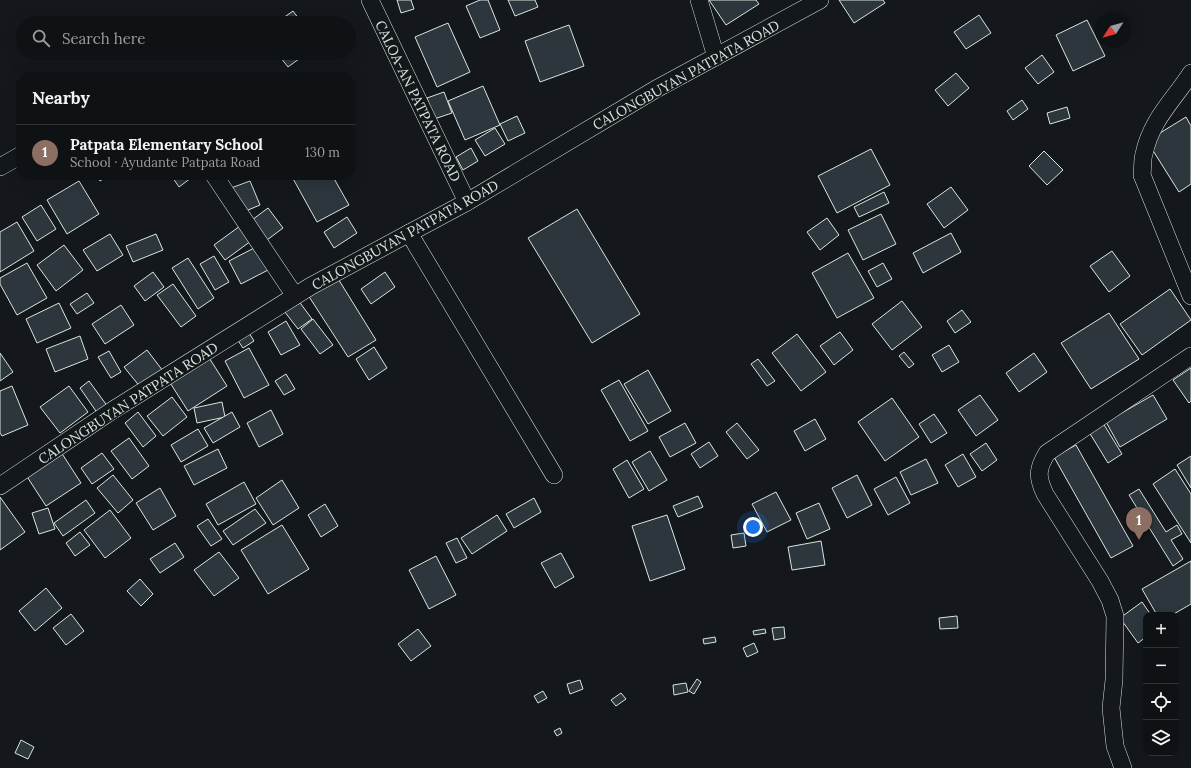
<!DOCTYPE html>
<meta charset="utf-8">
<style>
body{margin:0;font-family:Lora,serif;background:#1d2022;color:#f1f3f6}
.controls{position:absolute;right:12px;bottom:12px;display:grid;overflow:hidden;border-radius:8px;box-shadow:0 4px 16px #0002}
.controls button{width:36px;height:36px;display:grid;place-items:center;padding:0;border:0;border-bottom:1px solid #2f3234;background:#0f1215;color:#f1f3f6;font:20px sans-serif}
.compass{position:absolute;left:1095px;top:12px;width:36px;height:36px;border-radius:50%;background:#0f1215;box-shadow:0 4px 16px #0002;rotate:234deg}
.you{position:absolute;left:753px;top:527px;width:14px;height:14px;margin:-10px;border:3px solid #fff;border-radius:50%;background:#1a73e8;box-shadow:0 0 0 6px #1a73e833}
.badge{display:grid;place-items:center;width:26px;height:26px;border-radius:50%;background:#2563eb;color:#fff;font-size:13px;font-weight:700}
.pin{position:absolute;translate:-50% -33px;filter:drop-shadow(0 1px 2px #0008)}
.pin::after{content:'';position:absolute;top:21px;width:14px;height:12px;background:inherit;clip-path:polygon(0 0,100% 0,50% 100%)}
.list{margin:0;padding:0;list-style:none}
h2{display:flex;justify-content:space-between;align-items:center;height:52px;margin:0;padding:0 16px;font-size:17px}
h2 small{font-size:13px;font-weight:400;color:#9b9ea0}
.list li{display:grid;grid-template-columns:26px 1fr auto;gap:12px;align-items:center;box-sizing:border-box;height:56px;padding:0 16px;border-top:1px solid #2f3234}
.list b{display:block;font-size:15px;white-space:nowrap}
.list p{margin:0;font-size:13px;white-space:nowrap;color:#9b9ea0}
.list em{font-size:13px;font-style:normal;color:#9b9ea0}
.icon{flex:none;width:22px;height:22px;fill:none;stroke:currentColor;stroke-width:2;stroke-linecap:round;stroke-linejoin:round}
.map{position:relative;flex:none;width:1191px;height:768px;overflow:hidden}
.search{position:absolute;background:#0f1215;box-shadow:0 4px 16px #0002;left:16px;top:16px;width:340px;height:44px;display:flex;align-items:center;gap:10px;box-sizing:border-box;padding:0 14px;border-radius:22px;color:#9b9ea0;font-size:15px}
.panel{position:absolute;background:#0f1215;box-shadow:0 4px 16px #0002;left:16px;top:72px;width:340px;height:108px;border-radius:16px}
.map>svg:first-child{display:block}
.building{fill:#2c363c;stroke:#d8e6dc}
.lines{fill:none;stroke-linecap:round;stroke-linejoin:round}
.minor-casing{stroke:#d8e6dc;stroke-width:18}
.minor{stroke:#14181c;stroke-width:17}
.labels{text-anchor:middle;stroke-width:3;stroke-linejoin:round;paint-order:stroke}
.street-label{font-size:14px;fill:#d8e6dc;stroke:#14181c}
</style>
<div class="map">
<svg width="1191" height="768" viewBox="0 0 1191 768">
<rect width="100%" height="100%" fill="#14181c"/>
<g class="building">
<path d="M397 0H411L414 9 401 13Z"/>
<path d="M480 0H488L500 30 480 38 466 6Z"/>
<path d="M508 0H535L538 7 515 16Z"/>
<path d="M709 0H756L759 4 726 25Z"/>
<path d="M839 0H883L885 3 854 23Z"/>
<path d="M293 11 302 23H276Z"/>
<path d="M979 15 991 33 966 49 954 32Z"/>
<path d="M1087 20 1105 56 1073 71 1056 35Z"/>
<path d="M448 23 470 72 437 87 415 37Z"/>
<path d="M569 25 584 66 540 82 525 41Z"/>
<path d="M277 53H307L288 67Z"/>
<path d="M1042 55 1054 72 1038 84 1025 68Z"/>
<path d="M956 73 969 88 948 106 935 90Z"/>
<path d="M483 86 500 125 465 140 448 101Z"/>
<path d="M444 92 452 113 434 119 427 98Z"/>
<path d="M1022 100 1028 109 1013 120 1007 111Z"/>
<path d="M1067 107 1070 118 1050 124 1047 113Z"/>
<path d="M517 116 525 133 508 141 500 124Z"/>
<path d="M1186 117 1191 126V184L1179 192 1147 141Z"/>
<path d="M495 128 505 144 485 156 475 140Z"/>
<path d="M471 148 478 161 463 170 456 157Z"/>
<path d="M871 149 890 185 837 213 818 176Z"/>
<path d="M1044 151 1063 170 1047 185 1029 166Z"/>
<path d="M96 175H109L100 181Z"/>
<path d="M171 175H195L179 187Z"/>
<path d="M291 175H332L349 205 317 222Z"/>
<path d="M79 181 99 214 67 234 47 200Z"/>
<path d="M250 181 260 205 241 213 231 188Z"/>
<path d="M951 187 968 210 944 228 927 204Z"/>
<path d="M884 192 889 203 859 217 854 207Z"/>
<path d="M41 205 56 229 37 241 22 217Z"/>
<path d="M268 208 283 228 263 243 248 223Z"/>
<path d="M577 209 640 314 592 343 528 238Z"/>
<path d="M881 214 896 244 863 260 848 230Z"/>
<path d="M347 217 357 233 334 248 324 232Z"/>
<path d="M827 218 839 235 820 250 807 232Z"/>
<path d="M17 222 34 251 0 272V232Z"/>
<path d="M240 226 251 241 225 260 214 245Z"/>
<path d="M951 233 961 252 923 273 913 253Z"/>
<path d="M110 234 123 255 97 271 83 250Z"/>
<path d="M156 234 163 250 133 262 126 246Z"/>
<path d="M64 245 83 270 56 291 37 265Z"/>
<path d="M258 246 270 269 241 284 229 261Z"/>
<path d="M1112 251 1130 276 1109 292 1090 266Z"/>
<path d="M848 253 874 298 837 318 812 273Z"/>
<path d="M214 256 229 282 215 290 200 264Z"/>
<path d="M188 258 214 298 198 309 172 268Z"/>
<path d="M27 263 47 298 17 315 0 284V278Z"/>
<path d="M883 263 892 279 877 287 868 271Z"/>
<path d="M153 272 164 287 145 301 134 286Z"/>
<path d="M385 272 395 287 371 304 361 289Z"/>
<path d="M337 277 376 340 348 357 308 295Z"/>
<path d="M173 284 196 316 181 327 157 295Z"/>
<path d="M1170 289 1191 320 1142 355 1120 324Z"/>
<path d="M87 293 94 303 77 314 70 304Z"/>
<path d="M295 296 312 319 298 329 281 307Z"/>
<path d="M902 301 922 327 892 350 872 324Z"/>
<path d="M59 303 71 328 37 343 26 319Z"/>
<path d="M121 305 134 325 105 344 92 324Z"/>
<path d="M962 310 971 322 955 333 947 321Z"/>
<path d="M1109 313 1139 359 1091 389 1061 343Z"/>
<path d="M313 319 333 345 320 354 301 329Z"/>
<path d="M286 321 300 345 281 355 268 332Z"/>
<path d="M246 328 254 341 243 348 235 336Z"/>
<path d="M840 332 853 350 834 365 820 346Z"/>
<path d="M797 334 826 372 801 391 772 353Z"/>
<path d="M80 336 88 359 55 372 46 349Z"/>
<path d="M949 345 959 362 942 372 932 355Z"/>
<path d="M374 347 387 368 369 380 356 359Z"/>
<path d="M249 348 269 385 244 398 225 361Z"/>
<path d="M147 350 163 371 141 388 124 367Z"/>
<path d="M109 351 121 372 111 378 98 357Z"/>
<path d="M904 352 914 364 909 368 899 356Z"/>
<path d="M0 353 13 372 0 381Z"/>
<path d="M206 353 227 386 188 411 167 378Z"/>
<path d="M1034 353 1047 372 1019 392 1006 373Z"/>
<path d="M758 359 775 381 767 386 751 364Z"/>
<path d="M1191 368V401L1189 403 1173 380Z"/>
<path d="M648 370 671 411 648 424 624 384Z"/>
<path d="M286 374 295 389 284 395 275 381Z"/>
<path d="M619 380 648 431 630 441 601 390Z"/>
<path d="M89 381 108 407 98 414 80 388Z"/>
<path d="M12 386 28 425 2 436 0 433V391Z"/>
<path d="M69 386 88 412 60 433 40 407Z"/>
<path d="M980 395 998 420 976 436 958 410Z"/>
<path d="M1153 395 1167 419 1120 447 1106 422Z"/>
<path d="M172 397 187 417 163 436 147 416Z"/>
<path d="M892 398 919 437 885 461 858 422Z"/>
<path d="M222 402 225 417 197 423 194 408Z"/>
<path d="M271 410 283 434 259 447 247 423Z"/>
<path d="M138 412 156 436 143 447 125 423Z"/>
<path d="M232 412 240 427 213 443 204 428Z"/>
<path d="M934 414 947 433 931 443 919 424Z"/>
<path d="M815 419 826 439 805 451 794 431Z"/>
<path d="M685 423 696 443 670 457 659 437Z"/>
<path d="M737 423 759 450 747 459 726 432Z"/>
<path d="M1103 423 1122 454 1108 463 1089 432Z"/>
<path d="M198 429 208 446 181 462 171 445Z"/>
<path d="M129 438 149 466 132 479 111 451Z"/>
<path d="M709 442 718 456 700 468 691 454Z"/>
<path d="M986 443 997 460 982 471 970 454Z"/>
<path d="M1076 445 1133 546 1111 558 1054 457Z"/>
<path d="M59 449 81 483 46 506 24 472Z"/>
<path d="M218 449 227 468 194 485 184 466Z"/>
<path d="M650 451 667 480 649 491 632 462Z"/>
<path d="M102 453 114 469 92 484 81 468Z"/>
<path d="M963 454 976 477 958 487 945 465Z"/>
<path d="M1191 456V488L1177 465Z"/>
<path d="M926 459 938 483 911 495 900 472Z"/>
<path d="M627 460 644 489 629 498 613 469Z"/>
<path d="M1175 469 1191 494V543L1153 484Z"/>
<path d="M113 475 133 500 118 513 97 488Z"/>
<path d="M857 475 872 505 847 518 832 488Z"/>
<path d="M896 477 910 503 888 515 874 489Z"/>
<path d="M282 480 299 508 273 525 256 498Z"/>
<path d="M244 482 256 504 218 525 206 504Z"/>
<path d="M160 488 176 516 153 530 136 503Z"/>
<path d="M1139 489 1166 532 1177 525 1182 534 1171 540 1183 559 1173 566 1129 495Z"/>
<path d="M776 492 791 520 767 532 752 504Z"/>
<path d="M698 496 703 507 678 517 673 506Z"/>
<path d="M0 497 25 532 0 550Z"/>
<path d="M534 498 541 512 514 528 506 514Z"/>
<path d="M86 500 95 513 63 536 54 523Z"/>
<path d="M819 503 830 529 807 539 796 513Z"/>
<path d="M325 504 338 526 321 537 308 515Z"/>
<path d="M48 508 55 529 39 534 32 513Z"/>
<path d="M255 509 266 523 233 545 223 531Z"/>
<path d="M110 510 131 538 105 558 84 530Z"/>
<path d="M497 515 507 531 472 554 461 538Z"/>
<path d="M667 515 685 569 650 581 632 526Z"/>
<path d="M208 519 222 539 211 546 197 526Z"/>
<path d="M282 525 309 569 268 594 241 550Z"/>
<path d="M80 532 90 545 75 556 66 543Z"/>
<path d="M744 533 746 546 733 548 731 535Z"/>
<path d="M457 538 467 558 456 563 446 543Z"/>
<path d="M821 541 825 565 792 570 788 547Z"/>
<path d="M175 543 184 557 160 573 150 559Z"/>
<path d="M219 552 239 578 214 596 194 570Z"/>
<path d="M561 553 574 577 555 588 541 563Z"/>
<path d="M436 556 456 595 429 609 409 570Z"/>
<path d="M1191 561V604L1172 615H1157L1142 589Z"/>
<path d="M140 579 153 594 141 606 127 591Z"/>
<path d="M46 588 62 608 35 631 19 611Z"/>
<path d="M1142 602 1151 615H1146V637L1138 643 1120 618Z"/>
<path d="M71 614 84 631 66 645 53 628Z"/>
<path d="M957 616 958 628 940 629 939 618Z"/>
<path d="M784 627 785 638 774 640 772 628Z"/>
<path d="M418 629 431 646 411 661 398 644Z"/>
<path d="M765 629 766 633 754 635 753 631Z"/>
<path d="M715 637 716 642 704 644 703 639Z"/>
<path d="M754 643 758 652 747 657 743 648Z"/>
<path d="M697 679 701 682 694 694 689 691Z"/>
<path d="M580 680 583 689 570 694 567 684Z"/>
<path d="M686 683 688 692 674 695 673 685Z"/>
<path d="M543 691 547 698 538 703 534 696Z"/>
<path d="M621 693 626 699 616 706 611 700Z"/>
<path d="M560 728 562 733 557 736 554 731Z"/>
<path d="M21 740 34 747 28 759 15 753Z"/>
</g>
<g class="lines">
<defs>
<g id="minor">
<path d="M370 0 467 202"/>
<path d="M699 0 716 57"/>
<path d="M1191 73C1173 101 1151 120 1144 154 1142 160 1143 168 1142 175L1191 296"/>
<path d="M0 167 21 155"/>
<path d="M214 175 295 296"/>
<path d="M409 233 554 475"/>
<path d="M0 486 113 410 311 286 467 202 656 89 820 0"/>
<path d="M1123 768 1115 746 1111 708 1114 680 1115 616 1110 600 1100 581 1045 494C1037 477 1037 469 1047 453L1191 356"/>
</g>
</defs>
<use href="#minor" class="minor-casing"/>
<use href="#minor" class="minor"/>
</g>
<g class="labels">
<g class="street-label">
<text transform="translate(686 75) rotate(-29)" y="5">CALONGBUYAN PATPATA ROAD</text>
<text transform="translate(418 101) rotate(64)" y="5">CALOA-AN PATPATA ROAD</text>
<text transform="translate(405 235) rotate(-29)" y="5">CALONGBUYAN PATPATA ROAD</text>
<text transform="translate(128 403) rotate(-33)" y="5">CALONGBUYAN PATPATA ROAD</text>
</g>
</g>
</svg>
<div class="controls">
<button>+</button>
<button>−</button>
<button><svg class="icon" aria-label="locate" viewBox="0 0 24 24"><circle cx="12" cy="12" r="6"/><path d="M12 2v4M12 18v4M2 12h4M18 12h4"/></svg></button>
<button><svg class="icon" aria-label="layers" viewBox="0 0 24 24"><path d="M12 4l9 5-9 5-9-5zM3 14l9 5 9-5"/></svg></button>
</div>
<svg class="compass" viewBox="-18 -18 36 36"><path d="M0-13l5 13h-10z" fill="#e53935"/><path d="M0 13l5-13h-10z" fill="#9b9ea0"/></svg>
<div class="you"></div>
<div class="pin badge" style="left:1139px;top:540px;background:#8d6e63">1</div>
<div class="search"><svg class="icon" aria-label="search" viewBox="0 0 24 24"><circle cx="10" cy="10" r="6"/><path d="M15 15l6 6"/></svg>Search here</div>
<section class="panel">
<h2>Nearby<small></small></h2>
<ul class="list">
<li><span class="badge" style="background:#8d6e63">1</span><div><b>Patpata Elementary School</b><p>School · Ayudante Patpata Road</p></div><em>130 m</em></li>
</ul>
</section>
</div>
